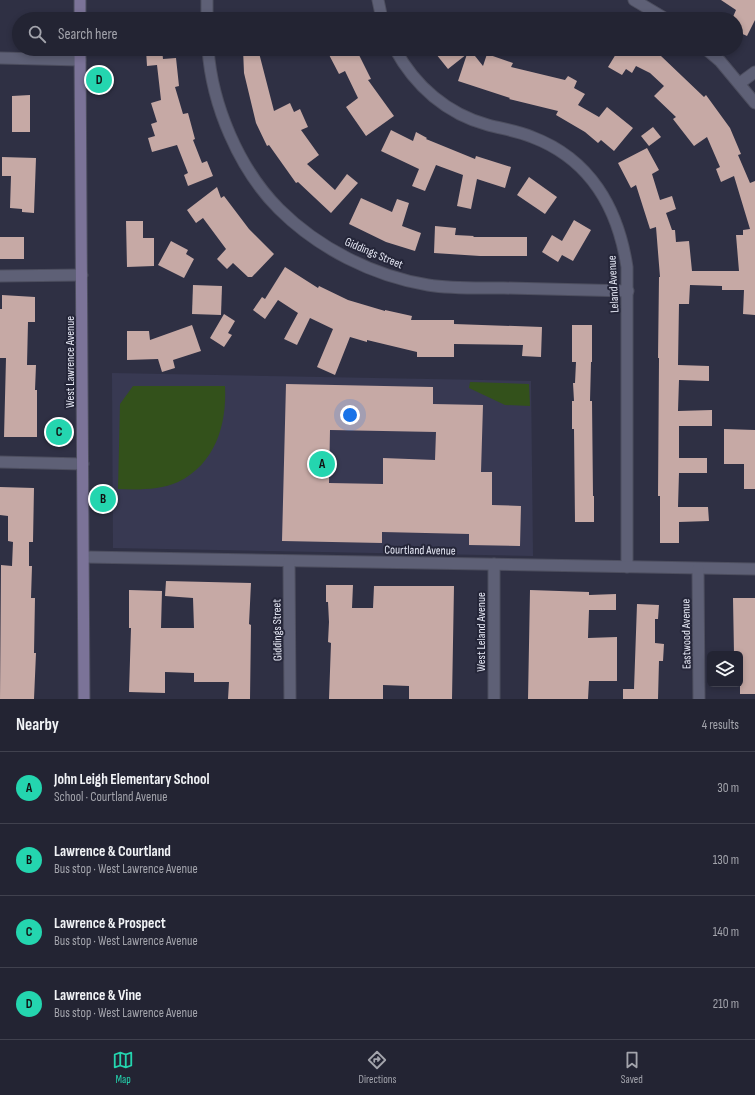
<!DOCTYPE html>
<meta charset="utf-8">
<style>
body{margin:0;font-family:"Sofia Sans Condensed",sans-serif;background:#2b2c3b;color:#f1f3f6}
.controls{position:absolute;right:12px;bottom:12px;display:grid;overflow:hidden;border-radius:6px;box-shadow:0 2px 6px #0003}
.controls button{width:36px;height:36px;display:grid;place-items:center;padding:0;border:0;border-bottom:1px solid #40414e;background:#232433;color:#f1f3f6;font:20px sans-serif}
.you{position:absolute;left:350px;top:415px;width:14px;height:14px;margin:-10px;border:3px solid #fff;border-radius:50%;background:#1a73e8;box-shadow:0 0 0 6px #1a73e833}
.badge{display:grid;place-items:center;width:26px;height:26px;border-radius:50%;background:#24d5af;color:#111;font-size:13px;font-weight:700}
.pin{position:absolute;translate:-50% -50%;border:2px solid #fff;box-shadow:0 1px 4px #0006}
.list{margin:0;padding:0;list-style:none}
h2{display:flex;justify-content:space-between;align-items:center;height:52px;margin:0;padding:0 16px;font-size:17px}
h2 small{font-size:13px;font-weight:400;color:#a3a4ac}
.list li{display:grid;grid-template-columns:26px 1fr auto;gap:12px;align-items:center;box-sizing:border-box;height:72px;padding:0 16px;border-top:1px solid #40414e}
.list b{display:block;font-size:15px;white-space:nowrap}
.list p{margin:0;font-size:13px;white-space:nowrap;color:#a3a4ac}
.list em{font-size:13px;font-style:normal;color:#a3a4ac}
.icon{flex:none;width:22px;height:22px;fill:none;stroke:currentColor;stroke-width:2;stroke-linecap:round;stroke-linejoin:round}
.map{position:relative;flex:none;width:755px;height:699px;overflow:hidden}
.search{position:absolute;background:#232433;box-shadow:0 2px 6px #0003;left:12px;right:12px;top:12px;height:44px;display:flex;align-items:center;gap:10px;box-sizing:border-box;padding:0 14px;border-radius:22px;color:#a3a4ac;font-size:15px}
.sheet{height:340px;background:#232433}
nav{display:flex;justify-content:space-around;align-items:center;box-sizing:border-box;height:56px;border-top:1px solid #40414e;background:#232433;font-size:11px;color:#a3a4ac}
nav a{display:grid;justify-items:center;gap:2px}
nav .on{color:#24d5af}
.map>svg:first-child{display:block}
.built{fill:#383952}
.green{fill:#33511b}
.building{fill:#c6a9a5;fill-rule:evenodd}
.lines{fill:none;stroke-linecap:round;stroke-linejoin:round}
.minor-casing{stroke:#4d4e5f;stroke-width:13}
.secondary-casing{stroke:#4d4e5f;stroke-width:13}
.minor{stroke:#5e6076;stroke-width:11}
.secondary{stroke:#7b7398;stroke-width:11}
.labels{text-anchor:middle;stroke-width:4;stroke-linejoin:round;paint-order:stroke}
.street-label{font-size:12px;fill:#e6e8f5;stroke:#252639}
</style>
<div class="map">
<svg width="755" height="699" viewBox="0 0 755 699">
<rect width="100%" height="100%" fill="#2f3044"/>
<path class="built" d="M112 373 531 381 533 556 113 548Z"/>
<g class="green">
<path d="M470 382 529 384 530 406 505 405 469 388Z"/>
<path d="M133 386H225C227 425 215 464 178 482 160 490 137 490 118 489L120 404Z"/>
</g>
<g class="building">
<path d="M721 0H755V20L747 36 736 31V19H732L736 10Z"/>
<path d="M162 49 163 59 176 58 179 86 175 87 183 114 188 113 195 139 193 140 202 163 207 161 213 176 188 186 184 175 188 173 177 145 152 152 148 138 155 136 151 124 157 122 151 103 161 100 157 65 147 66 146 50Z"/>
<path d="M243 49H258L274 111 290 103 294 112 300 109 308 127 301 130 319 155 307 164 335 190 347 174 358 183 331 213 298 182 296 183 269 145 267 146 256 123 244 73Z"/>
<path d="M326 49H356L371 79 368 80 394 116 366 136 346 107 358 98 345 71 339 74Z"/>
<path d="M432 49H474L471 51 483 66 487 54 513 63 511 67 565 80 568 76 577 81 574 88 585 94 578 105 599 117 607 107 633 128 614 151 601 140 598 143 585 132 556 115 558 111 509 99 510 98 458 81 467 54 448 69Z"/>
<path d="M619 49H648L661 56 704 97 706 95 730 128 741 154 738 155 750 183 755 181V315L743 314 744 290H722V286L690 285 689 304H679L678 365 709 366V381L679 380 678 411 712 410V426H679V458H707V473H679L678 507H708L709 521 679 522V543H660V496H658L659 358H658L659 277H660L656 227 650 229 636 185 631 188 618 163 647 148 659 170 652 174 660 200 672 196 676 209 666 213 672 230H675L676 242 689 241 692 271H739L736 235H743V230L750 229 734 176 721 182 716 169 720 167 707 137 694 146 673 119 676 117 654 96 664 86 650 73 636 66 632 73 626 69 622 75 608 67Z"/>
<path d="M30 95V132H12V96Z"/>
<path d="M653 127 661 137 649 146 641 136Z"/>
<path d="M391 130 413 141 416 132 427 138 426 139 475 159 476 156 511 167 505 188 477 179 471 209 457 206 463 175 436 165 425 191 412 186 419 169 381 151Z"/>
<path d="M2 157 36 158 34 213 22 212V209L10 208 11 176H2Z"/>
<path d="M529 177 557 197 545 214 517 195Z"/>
<path d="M217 187 221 198 224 196 249 229 274 254 252 277H248L233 263 227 269 217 259 226 249 203 218 196 223 187 210Z"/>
<path d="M361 198 392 212 397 199 409 203 402 226 421 233 415 251 386 242 349 224Z"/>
<path d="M574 220 591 230 573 261 562 255 558 262 542 252 552 235 562 241Z"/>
<path d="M126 221H143V238H154V266L127 267Z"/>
<path d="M435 226 456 228 455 235 474 236 473 237H527V256H480L434 253Z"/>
<rect x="0" y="237" width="24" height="22"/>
<path d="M171 241 188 250 186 254 194 259 184 278 158 265Z"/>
<path d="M285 267 318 288 319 286 348 300 385 311V310L412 316 411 320H454V324L542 327 541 357 522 356 523 345 454 344V357H417V352L367 340V342L350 337 335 375 317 367 333 329 310 318 297 345 284 339 298 313 278 300 265 319 253 310 262 297 265 299Z"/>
<path d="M193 285 222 286 221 315 192 314Z"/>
<path d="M2 295 35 297V322H28L27 365H36L35 390H37V437H4L6 358H0V309H2Z"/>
<path d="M224 314 235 321 228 333 232 335 224 347 210 338Z"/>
<path d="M192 325 201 351 173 360 175 368 162 372 158 359 127 360V331H149L150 340Z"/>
<path d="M572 325H592V362H591L590 401H592L593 496H594V522H575L574 429H572V401H574L573 383H575L576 362H572Z"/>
<path d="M286 384 433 387V404L483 405 481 472H492V505L521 506 520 546 469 545V534L382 532V543L282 541ZM330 430 436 432 435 460 383 458V484L329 483Z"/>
<path d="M724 429 755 430V489H744V464H724Z"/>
<path d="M0 487 34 488 33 542H29V566H32L31 598H35L34 653H36L34 699H0L1 565 12 566 13 542 8 541V516L0 515Z"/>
<path d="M166 581 251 583 249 624 251 625 250 699H228L229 682H194V673L165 672V693L129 692 131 628H129V590L162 591 161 628H194L193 598 165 596Z"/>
<path d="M326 585H353L352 608H373L374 586H454L452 699H409V686L383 685V699H329L331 643 328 642 329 622 328 602H326Z"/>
<path d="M530 590 589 592V595L616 594V610H589L588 638 617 637V681H589L588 699H528Z"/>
<path d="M733 598H755V694H740V654H734Z"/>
<path d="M637 604 659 605 658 619H655V643L664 644 663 661H659L658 699H623V689H634Z"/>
</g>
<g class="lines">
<defs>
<g id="minor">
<path d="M207 0V19"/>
<path d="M378 0 382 19"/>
<path d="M634 0 666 19"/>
<path d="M208 49C212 105 239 169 279 209 318 248 373 276 428 285 453 289 478 288 504 288 545 289 586 290 628 291"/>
<path d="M395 49C415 86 447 114 488 125 503 129 518 131 532 137 590 159 618 208 627 267V567"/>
<path d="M706 49 720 61 755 103"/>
<path d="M0 58 80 60"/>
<path d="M740 83 755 72"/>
<path d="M0 276 82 275"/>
<path d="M0 462 83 464"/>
<path d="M84 557 755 569"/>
<path d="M289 562 290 699"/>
<path d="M494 564V699"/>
<path d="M698 569 699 699"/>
</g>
<g id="secondary">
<path d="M80 0V19"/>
<path d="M80 49 84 699"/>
</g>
</defs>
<use href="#minor" class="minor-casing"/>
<use href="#secondary" class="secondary-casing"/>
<use href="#minor" class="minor"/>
<use href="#secondary" class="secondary"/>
</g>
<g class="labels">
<g class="street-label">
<text transform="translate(374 253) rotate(23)" y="4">Giddings Street</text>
<text transform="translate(613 284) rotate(-93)" y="4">Leland Avenue</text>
<text transform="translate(70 362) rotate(-90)" y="4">West Lawrence Avenue</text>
<text transform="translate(420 550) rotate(1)" y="4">Courtland Avenue</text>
<text transform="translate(277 630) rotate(-91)" y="4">Giddings Street</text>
<text transform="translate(481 632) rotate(-90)" y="4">West Leland Avenue</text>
<text transform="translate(686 634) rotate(-91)" y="4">Eastwood Avenue</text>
</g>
</g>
</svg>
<div class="controls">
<button><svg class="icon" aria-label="layers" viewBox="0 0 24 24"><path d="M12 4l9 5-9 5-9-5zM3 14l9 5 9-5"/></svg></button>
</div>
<div class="you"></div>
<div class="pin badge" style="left:322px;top:464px">A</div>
<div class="pin badge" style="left:103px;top:499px">B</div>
<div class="pin badge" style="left:59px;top:432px">C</div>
<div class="pin badge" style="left:99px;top:80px">D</div>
<div class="search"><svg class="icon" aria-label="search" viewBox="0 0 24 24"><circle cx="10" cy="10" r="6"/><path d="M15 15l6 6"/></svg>Search here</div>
</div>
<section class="sheet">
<h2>Nearby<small>4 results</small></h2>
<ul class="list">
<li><span class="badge">A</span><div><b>John Leigh Elementary School</b><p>School · Courtland Avenue</p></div><em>30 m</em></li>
<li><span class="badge">B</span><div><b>Lawrence &amp; Courtland</b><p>Bus stop · West Lawrence Avenue</p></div><em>130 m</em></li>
<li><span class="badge">C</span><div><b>Lawrence &amp; Prospect</b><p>Bus stop · West Lawrence Avenue</p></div><em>140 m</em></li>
<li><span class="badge">D</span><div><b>Lawrence &amp; Vine</b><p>Bus stop · West Lawrence Avenue</p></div><em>210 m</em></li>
</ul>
</section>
<nav>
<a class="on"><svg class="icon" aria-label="map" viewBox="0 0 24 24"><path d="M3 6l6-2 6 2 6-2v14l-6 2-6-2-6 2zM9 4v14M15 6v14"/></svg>Map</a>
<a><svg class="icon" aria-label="directions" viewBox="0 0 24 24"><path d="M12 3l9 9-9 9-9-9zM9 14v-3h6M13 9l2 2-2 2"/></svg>Directions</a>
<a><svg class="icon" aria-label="saved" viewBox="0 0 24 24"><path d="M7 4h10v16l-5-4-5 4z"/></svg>Saved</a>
</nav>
